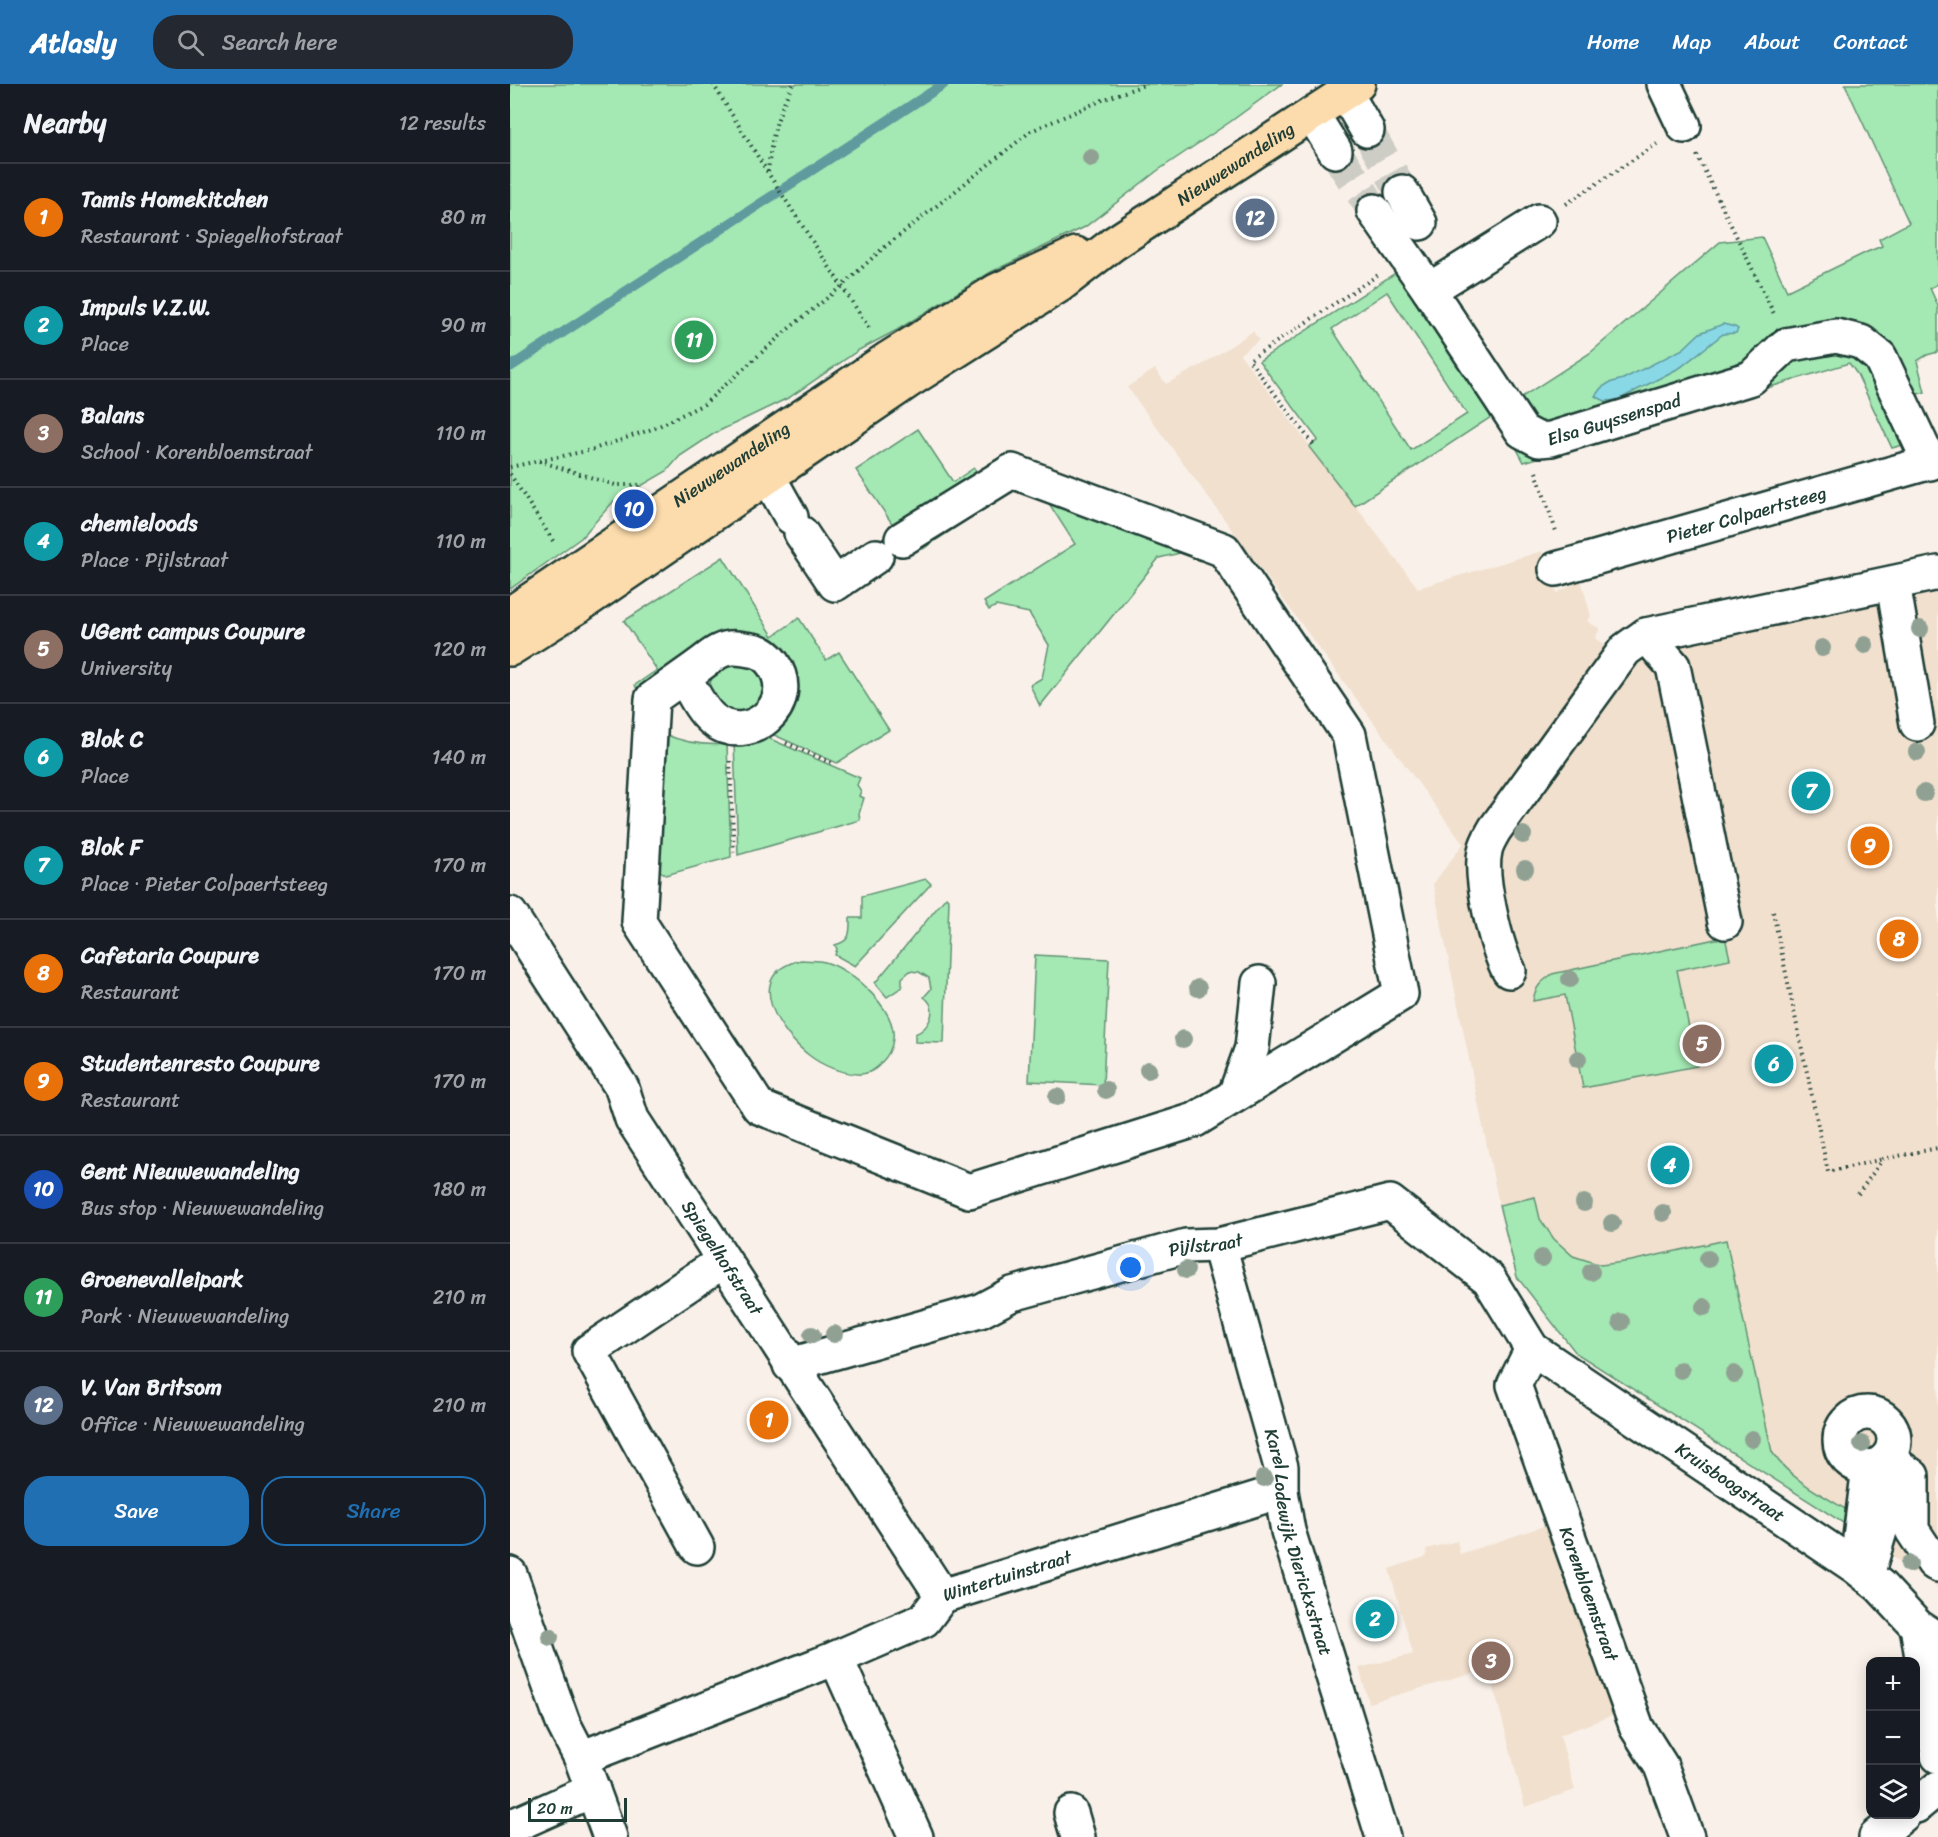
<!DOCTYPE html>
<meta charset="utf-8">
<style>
body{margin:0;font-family:Sriracha,sans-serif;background:#242831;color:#f1f3f6}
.controls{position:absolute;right:18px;bottom:18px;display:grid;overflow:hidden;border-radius:12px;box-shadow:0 3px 15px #0003}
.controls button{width:54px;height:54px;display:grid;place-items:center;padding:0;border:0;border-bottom:2px solid #363941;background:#171b24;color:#f1f3f6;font:30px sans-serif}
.scale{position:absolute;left:18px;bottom:15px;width:99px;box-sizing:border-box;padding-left:6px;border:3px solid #1f3d34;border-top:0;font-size:16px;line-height:21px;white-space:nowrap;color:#1f3d34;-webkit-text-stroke:4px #fff;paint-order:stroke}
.you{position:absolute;left:621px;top:1184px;width:21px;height:21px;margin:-15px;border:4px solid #fff;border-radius:50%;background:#1a73e8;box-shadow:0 0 0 9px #1a73e833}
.badge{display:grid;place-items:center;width:39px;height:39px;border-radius:50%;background:#1f6fb2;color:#fff;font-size:20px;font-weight:700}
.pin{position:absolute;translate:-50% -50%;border:3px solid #fff;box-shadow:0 2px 6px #0006}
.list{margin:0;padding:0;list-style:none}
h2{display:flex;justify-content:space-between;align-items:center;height:78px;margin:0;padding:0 24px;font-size:26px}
h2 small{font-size:20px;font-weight:400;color:#9ea1a6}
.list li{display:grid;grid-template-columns:39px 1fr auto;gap:18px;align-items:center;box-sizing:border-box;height:108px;padding:0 24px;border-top:2px solid #363941}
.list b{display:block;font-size:22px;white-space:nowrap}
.list p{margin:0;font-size:20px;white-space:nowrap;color:#9ea1a6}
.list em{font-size:20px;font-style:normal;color:#9ea1a6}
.actions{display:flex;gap:12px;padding:18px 24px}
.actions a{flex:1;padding:14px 0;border:2px solid #1f6fb2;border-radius:24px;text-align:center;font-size:21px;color:#1f6fb2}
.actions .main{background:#1f6fb2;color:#fff}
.icon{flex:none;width:33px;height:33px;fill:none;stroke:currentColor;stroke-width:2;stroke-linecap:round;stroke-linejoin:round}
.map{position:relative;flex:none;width:1428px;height:1753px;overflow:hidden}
header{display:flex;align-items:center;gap:36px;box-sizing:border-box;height:84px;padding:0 30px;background:#1f6fb2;color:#fff}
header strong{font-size:28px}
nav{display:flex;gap:33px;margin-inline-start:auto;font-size:21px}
.search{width:420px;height:54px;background:#242831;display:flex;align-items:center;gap:15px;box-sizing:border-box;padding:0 21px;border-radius:24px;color:#9ea1a6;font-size:22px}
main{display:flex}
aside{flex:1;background:#171b24}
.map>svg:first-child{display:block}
.built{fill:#f1e0ce}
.green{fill:#a4e8b3;stroke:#629274;stroke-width:1.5;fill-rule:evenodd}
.water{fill:#89d8e5;stroke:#5f9a9e;stroke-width:1.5}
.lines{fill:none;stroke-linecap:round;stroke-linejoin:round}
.stream{stroke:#5f9a9e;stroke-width:10}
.minor-tunnel{stroke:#cdcdc5;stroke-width:33;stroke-dasharray:33 16;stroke-linecap:butt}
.minor-casing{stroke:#1f3d34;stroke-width:38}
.major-casing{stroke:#1f3d34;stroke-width:38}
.path{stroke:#1f3d34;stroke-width:4;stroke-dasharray:1.5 4.5;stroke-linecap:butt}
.minor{stroke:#fff;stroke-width:33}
.major{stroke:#fcdcac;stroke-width:33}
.tree{fill:#90a193}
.labels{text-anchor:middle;stroke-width:6;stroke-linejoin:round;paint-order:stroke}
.street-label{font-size:18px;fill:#1f3d34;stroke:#fff}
</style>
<header>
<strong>Atlasly</strong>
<div class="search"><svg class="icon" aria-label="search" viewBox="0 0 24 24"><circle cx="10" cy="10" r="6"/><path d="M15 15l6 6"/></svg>Search here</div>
<nav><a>Home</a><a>Map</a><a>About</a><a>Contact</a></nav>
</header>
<main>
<aside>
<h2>Nearby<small>12 results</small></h2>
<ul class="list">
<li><span class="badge" style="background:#e8710a">1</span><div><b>Tamis Homekitchen</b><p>Restaurant · Spiegelhofstraat</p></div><em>80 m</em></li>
<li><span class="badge" style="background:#0f9aa8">2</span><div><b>Impuls V.Z.W.</b><p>Place</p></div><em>90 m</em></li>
<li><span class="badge" style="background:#8d6e63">3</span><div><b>Balans</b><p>School · Korenbloemstraat</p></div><em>110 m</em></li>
<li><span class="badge" style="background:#0f9aa8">4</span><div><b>chemieloods</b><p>Place · Pijlstraat</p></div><em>110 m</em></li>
<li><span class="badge" style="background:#8d6e63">5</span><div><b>UGent campus Coupure</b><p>University</p></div><em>120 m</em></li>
<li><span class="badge" style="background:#0f9aa8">6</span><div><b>Blok C</b><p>Place</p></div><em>140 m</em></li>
<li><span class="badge" style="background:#0f9aa8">7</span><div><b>Blok F</b><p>Place · Pieter Colpaertsteeg</p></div><em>170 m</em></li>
<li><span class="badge" style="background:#e8710a">8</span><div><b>Cafetaria Coupure</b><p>Restaurant</p></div><em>170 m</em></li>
<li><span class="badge" style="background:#e8710a">9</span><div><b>Studentenresto Coupure</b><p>Restaurant</p></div><em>170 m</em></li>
<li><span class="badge" style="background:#1a4fb4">10</span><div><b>Gent Nieuwewandeling</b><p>Bus stop · Nieuwewandeling</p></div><em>180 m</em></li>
<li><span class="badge" style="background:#2e9e5b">11</span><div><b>Groenevalleipark</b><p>Park · Nieuwewandeling</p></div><em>210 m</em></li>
<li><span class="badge" style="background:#5c6f8a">12</span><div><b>V. Van Britsom</b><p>Office · Nieuwewandeling</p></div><em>210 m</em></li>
</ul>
<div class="actions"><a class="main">Save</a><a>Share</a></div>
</aside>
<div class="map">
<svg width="1428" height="1753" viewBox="0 0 1428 1753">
<rect width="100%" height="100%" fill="#f9f1e9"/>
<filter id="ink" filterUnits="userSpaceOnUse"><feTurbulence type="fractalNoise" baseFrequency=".0167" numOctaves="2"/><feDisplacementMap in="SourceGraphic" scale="12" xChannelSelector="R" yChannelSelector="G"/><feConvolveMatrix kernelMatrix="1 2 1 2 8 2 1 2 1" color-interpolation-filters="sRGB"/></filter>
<g filter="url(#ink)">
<g class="built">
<path d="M743 247 749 256 730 270 908 504 1032 467 1047 509 1071 496 1081 532 1077 537 1090 545 1085 554 1097 563 1113 543 1428 475V1504L1341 1444 1066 1269 1007 1193 996 1155 923 800 953 760 617 303 645 285 656 300 695 279Z"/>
<path d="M1037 1441 1106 1630 1050 1651 1065 1706 1015 1723 979 1585 859 1619 849 1584 903 1570 879 1485 917 1472 916 1465 947 1457 950 1470Z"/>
</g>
<g class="green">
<path d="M0 0H772L720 38 647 87 575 143 481 188 387 246 349 266 280 313 205 349 170 372 157 387 103 418 71 454 0 505Z"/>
<path d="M1335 0H1428V200L1420 204 1428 222V268L1417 271 1407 277 1415 308 1401 312 1420 353 1382 364 1347 290 1339 279 1014 378 987 329 845 422 799 363 808 356 749 277 893 184 987 329 1080 269 1210 158 1252 153 1277 207 1357 168 1372 162 1369 155 1399 139ZM877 208 957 330 901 366 822 245Z"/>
<path d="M408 345 443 398 464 384 469 392 385 444 346 386Z"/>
<path d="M505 396 694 475 670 469 649 474 530 622 520 601 532 594 539 561 519 529 486 522 479 526 474 518 565 460 533 410 511 400 413 465 407 456Z"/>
<path d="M213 473 263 552 289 534 316 576 329 568 379 646 327 679 255 647 264 566 129 610 125 601 147 586 114 537Z"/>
<path d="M212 577H250L260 615 224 634C198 611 190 609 212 577Z"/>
<path d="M154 650C175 659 194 662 217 660L221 773 156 791 145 783Z"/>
<path d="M251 651 350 694 347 701 351 707 349 712 354 714 349 730 350 736 228 771 224 658Z"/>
<path d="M416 795 421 800 345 882 325 871 327 865 325 861C341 857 340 849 340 834H352V812Z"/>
<path d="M436 813 439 816 434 959 405 958V950C420 944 429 924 414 913L421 905 419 894 409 888 400 887 392 894V903L377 913 365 899Z"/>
<path d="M1215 853 1220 875 1167 886 1187 982 1073 1004 1055 911 1023 917C1025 903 1031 898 1042 890Z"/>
<path d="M525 871 599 875 593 1001 519 997Z"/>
<path d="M291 876C300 877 310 876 318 879 343 887 387 926 383 955 382 964 377 973 371 979 366 986 356 991 347 990 331 989 313 982 300 972 269 949 231 890 291 876Z"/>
<path d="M1025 1113 1030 1135 1044 1155 1063 1172 1091 1181 1121 1177 1216 1156 1262 1368C1280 1396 1314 1412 1342 1429L1341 1444 1066 1269 1007 1193 989 1121Z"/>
</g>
<path class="water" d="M1213 240 1225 243 1228 245 1226 249 1213 250 1171 283 1108 316 1095 317 1085 312 1091 304 1099 299 1113 295 1173 265 1190 249Z"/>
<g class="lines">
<path class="stream" d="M0 283 434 0"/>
<g class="minor-tunnel">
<path d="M857 46 892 108"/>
<path d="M825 67 864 127"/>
</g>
<defs>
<g id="minor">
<path d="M1154 0 1174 42"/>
<path d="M835 8 857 46"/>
<path d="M802 30 825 67"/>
<path d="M892 108 910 139"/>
<path d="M864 127 919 206 1029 137"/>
<path id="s1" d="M919 206 1012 347 1029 356 1041 355 1241 294 1276 261 1326 252 1351 258 1370 273 1420 379"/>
<path d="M258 392 281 433"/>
<path d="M291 449 325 500 366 472"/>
<path id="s2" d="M1046 485 1428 376"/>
<path d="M1383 499 1407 640"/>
<path d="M1136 551 1163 582 1215 838"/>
<path d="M174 593C182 606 190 625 202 635 237 665 291 620 263 580 258 573 251 567 241 566 231 564 220 562 210 567 203 570 197 576 191 580 175 592 158 603 142 615L129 838 249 1023 459 1107 685 1036 891 910 839 651 714 466 502 387 392 455"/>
<path id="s3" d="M0 830 112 1004 122 1035 432 1512"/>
<path d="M999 887C986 863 969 793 975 767 976 760 981 752 985 745L1115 566 1136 551 1428 489"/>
<path d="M725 1011 742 964 749 899"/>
<path id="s4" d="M709 1161 771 1383V1407L778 1447 873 1753"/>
<path id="s5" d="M1022 1265 1004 1301 1127 1644 1151 1682 1177 1753"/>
<path id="s6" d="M280 1281 470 1227 502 1210 676 1162 709 1161 880 1118 979 1195 1022 1265 1346 1483 1370 1502 1407 1542 1428 1556"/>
<circle cx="1357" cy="1356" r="27"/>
<path d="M1377 1374 1402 1392V1446L1424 1479 1428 1481"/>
<path d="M1349 1461 1359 1383"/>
<path d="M187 1463 79 1267 213 1177"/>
<path d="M0 1490 53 1639 71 1674 100 1753"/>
<path d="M1357 1491 1389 1383"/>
<path d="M1407 1542 1428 1672"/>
<path d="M326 1574 406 1753"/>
<path id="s7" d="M71 1674 326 1574 414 1536 432 1512 771 1407"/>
<path d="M1406 1722 1428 1704"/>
<path d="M561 1729 568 1753"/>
<path d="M0 1743 83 1706"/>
<path d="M1366 1753 1394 1730"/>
</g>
<g id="major">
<path id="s8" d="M0 530 379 274 486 207 566 170"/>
<path id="s9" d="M0 565 67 523 397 298 550 201 603 160 848 0"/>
</g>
</defs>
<use href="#minor" class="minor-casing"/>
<use href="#major" class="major-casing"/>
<g class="path">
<path d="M203 0 258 89 361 247"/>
<path d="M1187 71 1265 232"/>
<path d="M258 88C261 54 267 30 283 0"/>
<path d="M1056 120 1147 60"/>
<path d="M803 360 739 276 868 191"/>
<path d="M29 377 105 401H129"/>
<path d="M0 383 81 366 145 344 194 320 277 246 332 202 371 166 521 47 595 15 637 0"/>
<path d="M1026 388 1047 450"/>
<path d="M0 390 45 460"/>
<path d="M276 659 324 680"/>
<path d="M220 677 224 772"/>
<path d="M1263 828 1318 1088 1373 1075"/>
<path d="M1348 1110 1373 1075 1428 1064"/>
</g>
<use href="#minor" class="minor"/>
<use href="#major" class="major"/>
</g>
<g class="tree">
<circle cx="581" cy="74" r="9"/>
<circle cx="1410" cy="545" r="9"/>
<circle cx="1355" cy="561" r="9"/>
<circle cx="1312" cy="564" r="9"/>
<circle cx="1407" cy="668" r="9"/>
<circle cx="1414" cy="709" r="9"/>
<circle cx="1013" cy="751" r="9"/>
<circle cx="1015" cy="785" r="9"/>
<circle cx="1060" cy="895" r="9"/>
<circle cx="688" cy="904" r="9"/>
<circle cx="673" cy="955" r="9"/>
<circle cx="1068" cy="975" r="9"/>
<circle cx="638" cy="986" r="9"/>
<circle cx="596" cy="1006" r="9"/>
<circle cx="547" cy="1013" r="9"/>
<circle cx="1074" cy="1119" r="9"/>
<circle cx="1153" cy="1129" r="9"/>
<circle cx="1102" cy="1139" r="9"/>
<circle cx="1032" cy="1174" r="9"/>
<circle cx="1198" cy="1175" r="9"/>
<circle cx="676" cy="1186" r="9"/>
<circle cx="1081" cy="1188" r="9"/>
<circle cx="1194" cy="1223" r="9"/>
<circle cx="1111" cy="1238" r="9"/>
<circle cx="324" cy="1250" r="9"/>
<circle cx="302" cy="1251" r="9"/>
<circle cx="1171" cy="1286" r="9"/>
<circle cx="1224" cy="1290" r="9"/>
<circle cx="1242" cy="1355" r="9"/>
<circle cx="1352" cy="1360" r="9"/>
<circle cx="754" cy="1394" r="9"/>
<circle cx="1399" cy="1480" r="9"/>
<circle cx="40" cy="1553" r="9"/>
</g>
</g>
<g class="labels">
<g class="street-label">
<text dy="6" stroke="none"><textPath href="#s9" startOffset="873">Nieuwewandeling</textPath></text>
<text dy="6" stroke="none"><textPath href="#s1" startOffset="266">Elsa Guyssenspad</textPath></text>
<text dy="6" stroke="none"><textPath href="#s8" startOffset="267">Nieuwewandeling</textPath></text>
<text dy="6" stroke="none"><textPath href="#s2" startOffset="198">Pieter Colpaertsteeg</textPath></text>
<text dy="6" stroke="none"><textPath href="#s6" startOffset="434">Pijlstraat</textPath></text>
<text dy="6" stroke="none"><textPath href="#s3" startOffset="405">Spiegelhofstraat</textPath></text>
<text dy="6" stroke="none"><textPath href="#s6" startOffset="1070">Kruisboogstraat</textPath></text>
<text dy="6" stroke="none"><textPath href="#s4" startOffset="308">Karel Lodewijk Dierickxstraat</textPath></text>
<text dy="6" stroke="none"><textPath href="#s7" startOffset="468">Wintertuinstraat</textPath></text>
<text dy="6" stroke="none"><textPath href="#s5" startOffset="262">Korenbloemstraat</textPath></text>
</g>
</g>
</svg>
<div class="controls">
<button>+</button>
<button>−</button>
<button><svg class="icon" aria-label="layers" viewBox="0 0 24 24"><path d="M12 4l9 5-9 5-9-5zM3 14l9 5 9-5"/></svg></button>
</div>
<div class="scale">20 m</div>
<div class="you"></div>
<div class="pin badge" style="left:259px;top:1336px;background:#e8710a">1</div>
<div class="pin badge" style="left:865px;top:1535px;background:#0f9aa8">2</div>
<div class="pin badge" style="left:981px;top:1577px;background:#8d6e63">3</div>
<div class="pin badge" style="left:1160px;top:1081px;background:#0f9aa8">4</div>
<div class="pin badge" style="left:1192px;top:960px;background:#8d6e63">5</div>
<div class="pin badge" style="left:1264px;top:980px;background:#0f9aa8">6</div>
<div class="pin badge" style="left:1301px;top:707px;background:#0f9aa8">7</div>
<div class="pin badge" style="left:1389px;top:855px;background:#e8710a">8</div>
<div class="pin badge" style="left:1360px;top:762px;background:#e8710a">9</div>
<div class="pin badge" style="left:124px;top:425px;background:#1a4fb4">10</div>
<div class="pin badge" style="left:184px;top:256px;background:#2e9e5b">11</div>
<div class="pin badge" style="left:745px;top:134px;background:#5c6f8a">12</div>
</div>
</main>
